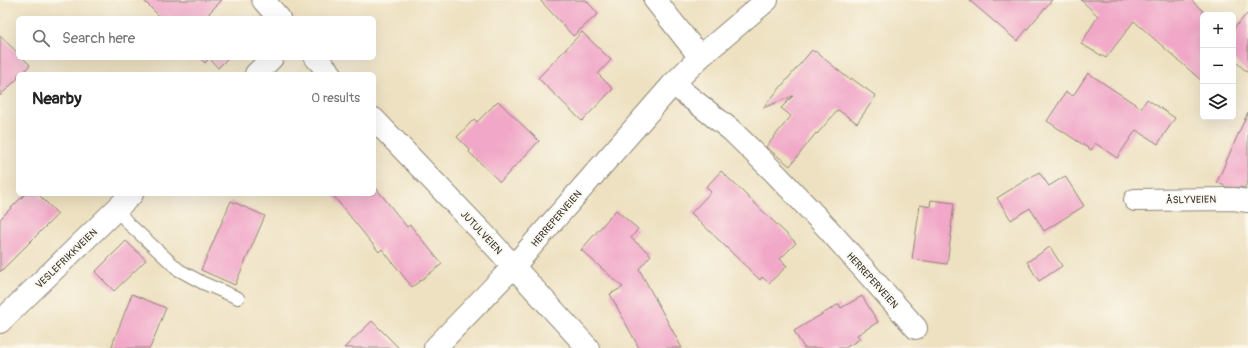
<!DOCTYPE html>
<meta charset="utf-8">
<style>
body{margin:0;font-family:Pangolin,sans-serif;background:#f6f6f6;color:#222}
.controls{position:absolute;right:12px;top:12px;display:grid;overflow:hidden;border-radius:6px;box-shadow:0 4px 16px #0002}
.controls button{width:36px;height:36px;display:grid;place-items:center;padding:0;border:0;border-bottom:1px solid #e0e0e0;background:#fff;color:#222;font:20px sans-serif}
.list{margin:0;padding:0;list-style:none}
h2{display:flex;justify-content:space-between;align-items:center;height:52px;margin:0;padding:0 16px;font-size:17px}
h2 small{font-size:13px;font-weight:400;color:#767676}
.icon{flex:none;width:22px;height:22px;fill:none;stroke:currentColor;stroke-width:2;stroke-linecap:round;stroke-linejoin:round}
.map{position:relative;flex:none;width:1248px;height:348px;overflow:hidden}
.search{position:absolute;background:#fff;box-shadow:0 4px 16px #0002;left:16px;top:16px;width:360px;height:44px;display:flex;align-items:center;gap:10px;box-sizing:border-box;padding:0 14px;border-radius:6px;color:#767676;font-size:15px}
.panel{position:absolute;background:#fff;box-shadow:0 4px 16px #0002;left:16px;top:72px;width:360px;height:124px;border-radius:6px}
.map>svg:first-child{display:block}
.building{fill:#f1a7c7}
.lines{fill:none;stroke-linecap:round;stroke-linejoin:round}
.lane-casing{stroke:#8c8676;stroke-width:14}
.street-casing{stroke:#8c8676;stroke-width:24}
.lane{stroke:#fff;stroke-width:12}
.street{stroke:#fff;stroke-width:22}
.labels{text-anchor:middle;stroke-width:3.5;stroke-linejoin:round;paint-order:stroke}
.street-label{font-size:10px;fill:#2b2b2b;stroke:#fbf7ec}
</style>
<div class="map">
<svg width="1248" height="348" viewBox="0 0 1248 348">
<rect width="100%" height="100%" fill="#fbf7ec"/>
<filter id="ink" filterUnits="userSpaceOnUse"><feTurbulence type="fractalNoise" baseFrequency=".025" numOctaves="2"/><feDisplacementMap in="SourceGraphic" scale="8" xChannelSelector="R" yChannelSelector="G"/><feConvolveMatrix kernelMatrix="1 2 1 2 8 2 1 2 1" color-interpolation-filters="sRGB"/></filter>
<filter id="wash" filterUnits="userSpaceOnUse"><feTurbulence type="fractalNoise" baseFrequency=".012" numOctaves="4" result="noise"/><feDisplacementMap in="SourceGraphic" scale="16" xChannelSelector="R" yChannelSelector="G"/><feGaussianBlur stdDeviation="0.9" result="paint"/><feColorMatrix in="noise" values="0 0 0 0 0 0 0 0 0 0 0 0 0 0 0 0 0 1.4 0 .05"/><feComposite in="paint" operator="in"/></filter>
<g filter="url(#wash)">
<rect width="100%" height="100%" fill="#eee1c1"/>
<g id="blocks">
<g class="building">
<path d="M143 0H222L209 13 213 18H161Z"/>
<path d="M540 0H586L598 14 573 36Z"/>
<path d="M969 0H1052L1017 41Z"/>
<path d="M1081 0H1191L1203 11V82L1134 21 1106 58 1081 44 1098 16Z"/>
<path d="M1248 13V73L1233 59V29Z"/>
<path d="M582 32 611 60 598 74 613 89 582 121 538 78Z"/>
<path d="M0 36 18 53V58H23L30 65 22 74H18V78L0 96Z"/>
<path d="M812 50 814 52 815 51 850 80 851 78 876 96 857 123 838 110 817 134 816 133 790 166 766 147 791 116 781 108 793 96 763 108Z"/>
<path d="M200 58H228L218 68 209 58 205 63Z"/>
<path d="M1088 73 1141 108 1147 99 1175 118 1158 144 1136 130 1117 158 1095 143 1091 150 1047 121 1066 92 1073 96Z"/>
<path d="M498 101 539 141 500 182 469 152 470 150 457 137 474 119 477 122Z"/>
<path d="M1248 112V180L1245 188 1226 187 1217 182Z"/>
<path d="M721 171 796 243 780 259 787 266 769 283 762 277 760 280 691 213 711 192 706 187Z"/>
<path d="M1039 172 1049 186 1065 176 1084 206 1044 231 1030 208 1011 220 997 198Z"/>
<path d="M376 188 407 227 410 225 442 264 412 287 382 249 379 252 332 194H374V190Z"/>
<path d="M25 194H38L58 214 0 272V219Z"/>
<path d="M931 200 954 203 951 228 952 227 947 264 912 259 920 205 930 207Z"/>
<path d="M231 201 265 216 235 285 201 270Z"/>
<path d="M616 210 638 229 631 238 651 255 639 269 682 348H639L610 294 623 287 581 250Z"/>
<path d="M126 241 146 260 114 291 95 272Z"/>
<path d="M1050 247 1062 266 1039 281 1027 262Z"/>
<path d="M132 294 166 308 150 348H111Z"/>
<path d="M862 296 878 322 857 335 860 339 845 348H804L794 331 839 304 841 308Z"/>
<path d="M372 321 399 348H344Z"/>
</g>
</g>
</g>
<g filter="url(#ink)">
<use href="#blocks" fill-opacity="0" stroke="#8c8676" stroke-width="1"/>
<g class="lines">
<defs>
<path id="lane" d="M116 209 129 224 179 270 203 283 238 298"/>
<g id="street">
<path d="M263 0 279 18"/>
<path d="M655 0 700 57"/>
<path d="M316 58 331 74"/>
<path d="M256 74 272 58"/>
<path d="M673 84 731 130 775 173 829 230 916 328"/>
<path d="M374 119 482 232 588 348"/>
<path d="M1135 200 1234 199 1248 201"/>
<path d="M0 322 132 194"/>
<path d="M435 348 514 266 673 84 700 57 767 0"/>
</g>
</defs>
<use href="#lane" class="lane-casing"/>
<use href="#street" class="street-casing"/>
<use href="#lane" class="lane"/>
<use href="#street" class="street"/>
</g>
</g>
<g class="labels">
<g class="street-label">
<text transform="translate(1191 199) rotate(-1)" y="4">ÅSLYVEIEN</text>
<text transform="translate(556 218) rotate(-49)" y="4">HERREPERVEIEN</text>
<text transform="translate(482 232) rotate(47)" y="4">JUTULVEIEN</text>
<text transform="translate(66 258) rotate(-44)" y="4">VESLEFRIKKVEIEN</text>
<text transform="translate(873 280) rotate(48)" y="4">HERREPERVEIEN</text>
</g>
</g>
</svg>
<div class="controls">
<button>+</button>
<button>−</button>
<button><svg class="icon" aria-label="layers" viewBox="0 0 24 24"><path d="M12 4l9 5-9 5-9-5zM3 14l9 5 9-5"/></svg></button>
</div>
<div class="search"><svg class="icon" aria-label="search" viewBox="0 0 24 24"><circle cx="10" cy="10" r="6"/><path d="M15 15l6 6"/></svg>Search here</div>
<section class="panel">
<h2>Nearby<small>0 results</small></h2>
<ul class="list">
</ul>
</section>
</div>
